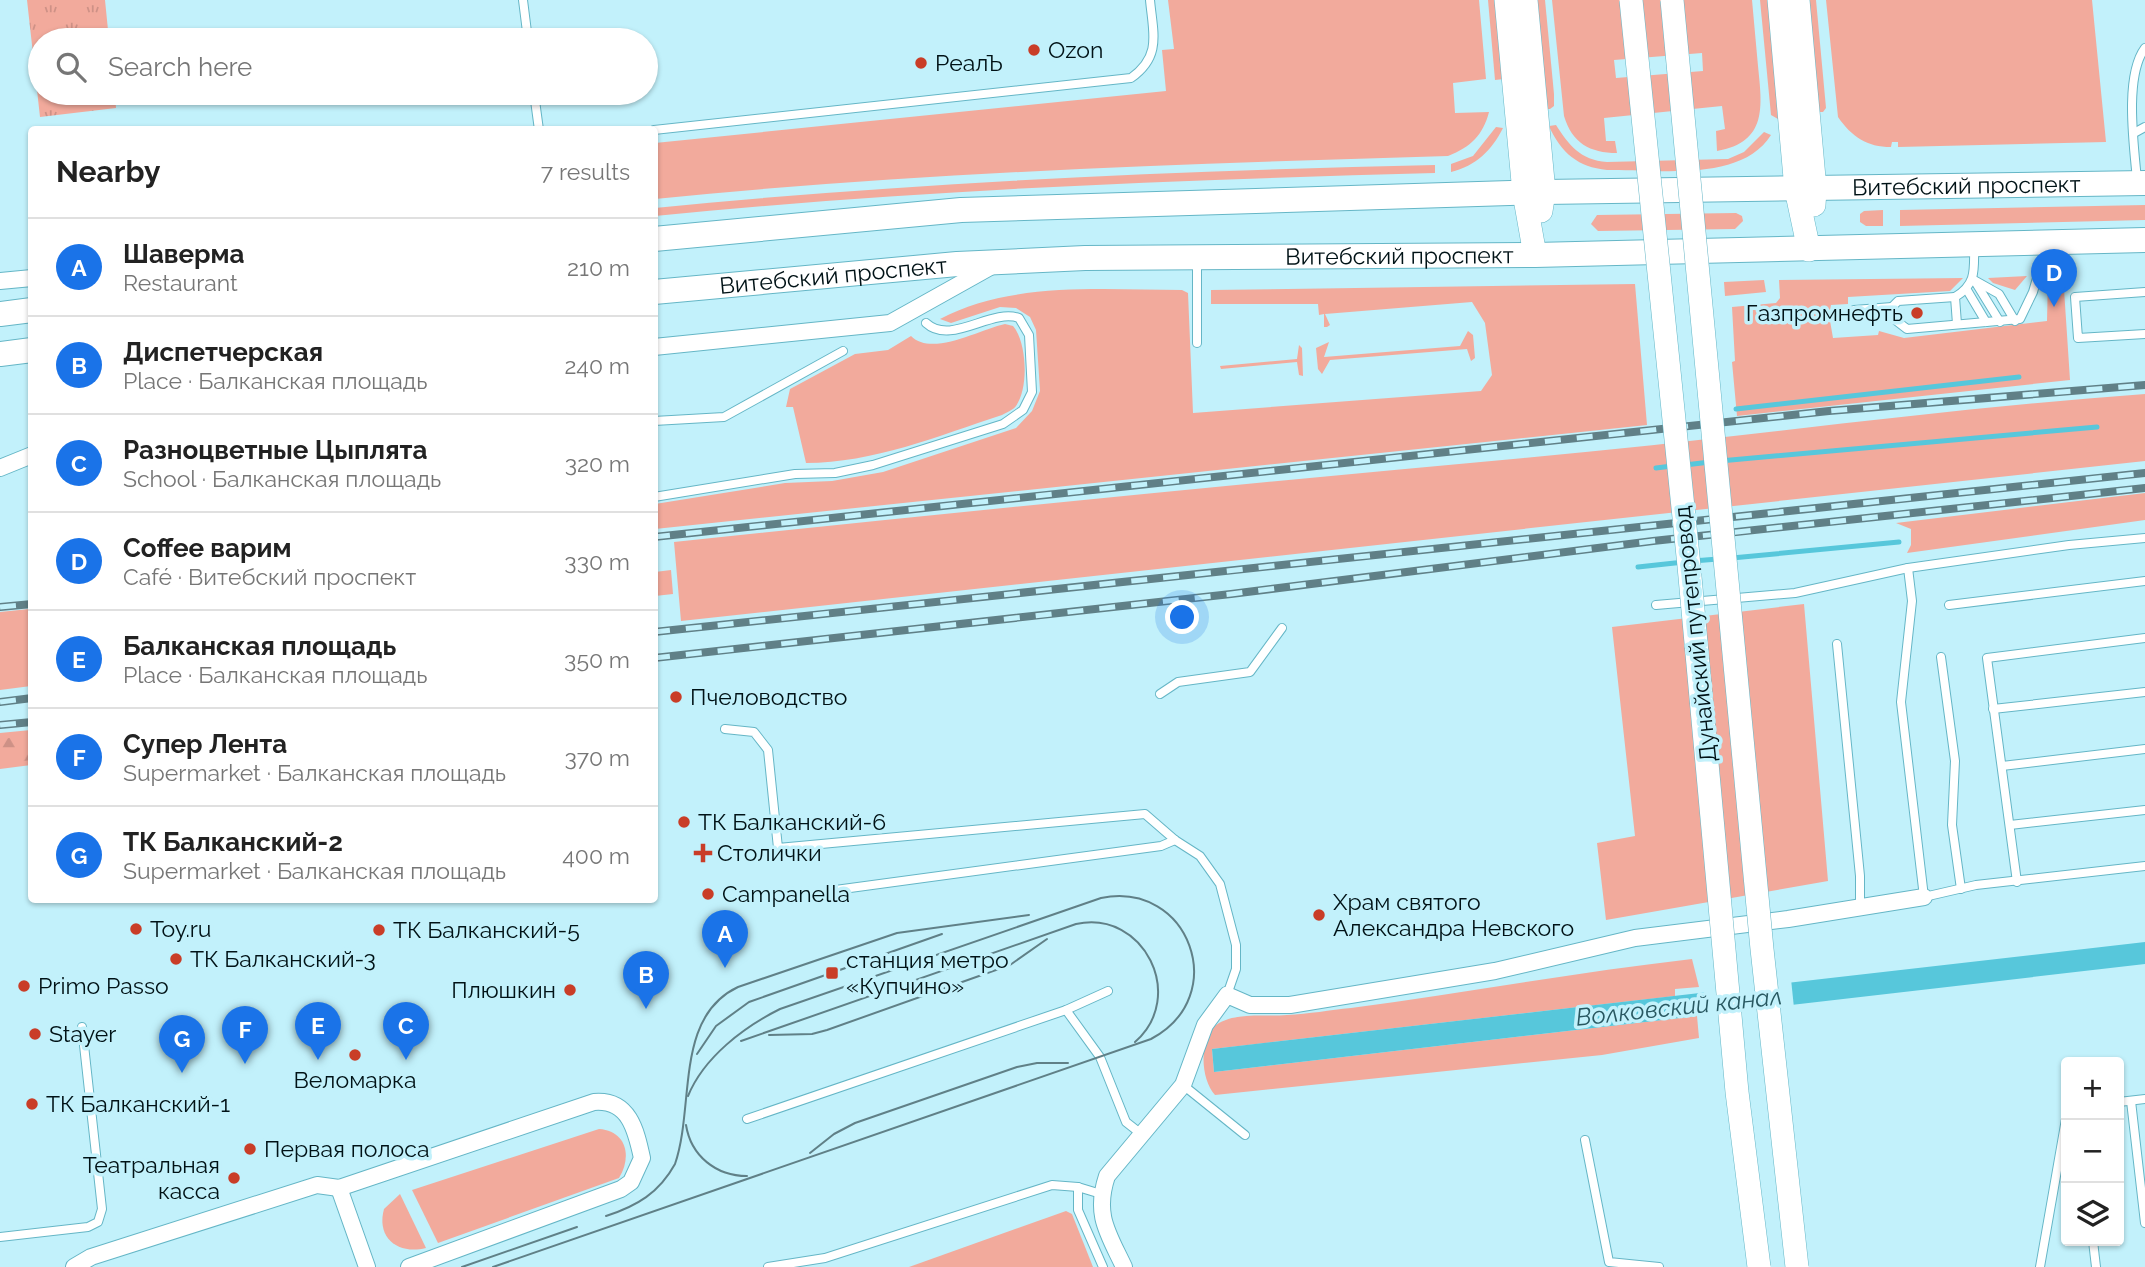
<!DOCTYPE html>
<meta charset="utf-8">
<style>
body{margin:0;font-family:Raleway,sans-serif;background:#f6f6f6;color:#222}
.controls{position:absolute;right:21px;bottom:21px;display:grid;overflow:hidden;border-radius:7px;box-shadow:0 2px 5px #0004}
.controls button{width:63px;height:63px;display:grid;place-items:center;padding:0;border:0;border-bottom:2px solid #e0e0e0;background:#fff;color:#222;font:35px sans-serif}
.you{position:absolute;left:1183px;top:618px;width:24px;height:24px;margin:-18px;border:5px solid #fff;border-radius:50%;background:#1a73e8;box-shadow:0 0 0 10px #1a73e833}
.badge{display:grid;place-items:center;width:46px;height:46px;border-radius:50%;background:#1a73e8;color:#fff;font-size:23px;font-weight:700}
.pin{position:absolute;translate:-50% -58px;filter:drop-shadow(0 2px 4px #0008)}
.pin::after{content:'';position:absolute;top:37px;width:24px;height:21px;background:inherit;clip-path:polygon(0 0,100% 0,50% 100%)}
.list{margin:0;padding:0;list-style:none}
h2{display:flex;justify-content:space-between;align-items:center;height:91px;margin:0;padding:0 28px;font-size:30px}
h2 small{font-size:23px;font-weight:400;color:#767676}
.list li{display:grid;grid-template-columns:46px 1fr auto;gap:21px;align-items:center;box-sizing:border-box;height:98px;padding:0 28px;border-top:2px solid #e0e0e0}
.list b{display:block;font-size:26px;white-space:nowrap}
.list p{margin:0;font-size:23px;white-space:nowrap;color:#767676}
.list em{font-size:23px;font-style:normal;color:#767676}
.icon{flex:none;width:38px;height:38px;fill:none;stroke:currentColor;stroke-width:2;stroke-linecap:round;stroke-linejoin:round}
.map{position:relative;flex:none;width:2145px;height:1267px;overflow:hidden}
.search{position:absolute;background:#fff;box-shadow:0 2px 5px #0004;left:28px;top:28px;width:630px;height:77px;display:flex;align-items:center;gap:18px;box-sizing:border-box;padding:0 24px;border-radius:38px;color:#767676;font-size:26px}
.panel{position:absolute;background:#fff;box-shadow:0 2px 5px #0004;left:28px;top:126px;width:630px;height:777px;border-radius:7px}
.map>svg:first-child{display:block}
.grass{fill:#f2aa9c;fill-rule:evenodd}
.forest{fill:url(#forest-firs)}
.park{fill:url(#park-tufts)}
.water{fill:#57c7db}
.pier{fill:#c2f1fb}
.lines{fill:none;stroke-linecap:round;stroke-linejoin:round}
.stream{stroke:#57c7db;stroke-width:5}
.lane-casing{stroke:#65b6c6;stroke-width:10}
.street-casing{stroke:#65b6c6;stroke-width:18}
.secondary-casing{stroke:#65b6c6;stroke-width:24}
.primary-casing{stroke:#65b6c6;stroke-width:26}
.lane{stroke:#fff;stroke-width:8}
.street{stroke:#fff;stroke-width:16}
.secondary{stroke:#fff;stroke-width:23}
.primary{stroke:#fff;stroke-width:24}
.tram{stroke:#608087;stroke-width:2}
.rail-casing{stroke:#608087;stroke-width:8}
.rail{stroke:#c2f1fb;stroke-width:5;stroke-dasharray:16;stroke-linecap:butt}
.secondary-bridge-casing{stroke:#65b6c6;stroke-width:24;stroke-linecap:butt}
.secondary-bridge{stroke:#fff;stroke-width:23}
.poi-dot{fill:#c93d27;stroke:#c2f1fb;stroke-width:2.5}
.labels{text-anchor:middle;stroke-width:7;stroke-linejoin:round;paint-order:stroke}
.poi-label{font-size:23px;fill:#001216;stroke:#c2f1fb;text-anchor:start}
.street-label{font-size:23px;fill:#001216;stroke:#c2f1fb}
.water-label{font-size:24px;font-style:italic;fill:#285861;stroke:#c2f1fb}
</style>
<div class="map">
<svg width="2145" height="1267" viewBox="0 0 2145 1267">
<defs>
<pattern id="forest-firs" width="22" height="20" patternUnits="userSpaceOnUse" patternTransform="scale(1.75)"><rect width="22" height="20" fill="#f2aa9c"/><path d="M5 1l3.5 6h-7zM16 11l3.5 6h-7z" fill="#ce9186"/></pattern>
<pattern id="park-tufts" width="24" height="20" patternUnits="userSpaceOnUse" patternTransform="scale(1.75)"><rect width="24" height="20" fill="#f2aa9c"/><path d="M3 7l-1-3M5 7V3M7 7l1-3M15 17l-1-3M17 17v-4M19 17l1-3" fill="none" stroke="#ce9186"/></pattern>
</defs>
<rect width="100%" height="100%" fill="#c2f1fb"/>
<g class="grass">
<path d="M1168 0H1479L1486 79 1453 83 1455 113 1489 112C1483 135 1471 147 1448 156 1183 164 919 172 655 199V143L1166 91 1162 50 1174 49Z"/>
<path d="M1488 0H1496L1504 79 1495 80Z"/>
<path d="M1536 0H1545L1554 94V106L1550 109H1546Z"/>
<path d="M1552 0H1752C1754 22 1756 44 1758 66 1762 106 1768 142 1717 151L1716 131 1725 129 1722 106 1604 118 1606 141H1615L1617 153C1590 153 1572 143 1564 116ZM1702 53 1703 71 1616 78 1614 60Z"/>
<path d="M1760 0H1769L1778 119 1771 115Z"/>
<path d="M1808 0H1816L1826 108 1823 112H1819Z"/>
<path d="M1826 0H2092L2106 142 1898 147V142H1892L1891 147C1867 147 1852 137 1838 117Z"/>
<path d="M1556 125C1569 145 1580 160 1607 162L1728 159 1744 152 1764 132 1771 135C1741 183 1657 169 1607 170 1578 167 1561 153 1549 126Z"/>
<path d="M1496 127 1503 128C1492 150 1476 166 1451 172V164L1473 156Z"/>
<path d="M1435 165V173C1174 180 914 190 655 216V208C914 182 1174 171 1435 165Z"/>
<path d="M2145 205V220L1900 226V210Z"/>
<path d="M1883 210V226H1866L1860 222V214L1864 211Z"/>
<path d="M1736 213 1742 216 1743 221 1735 229 1598 231 1591 224 1597 215Z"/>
<path d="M2063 274 2070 380 1737 416 1732 362 1735 361 1732 307 1776 303 1780 298 1779 280 1963 278 1950 291 1848 297V304L1831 305 1829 315 1833 338 1878 335 1879 331 1904 338 2047 321 2048 277Z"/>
<path d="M2027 276 2015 290 1993 283 1988 278Z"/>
<path d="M1764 280 1766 292 1725 296 1724 282Z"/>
<path d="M1635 284 1647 425 655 529V504L785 483 832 481 883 472 1016 428 1032 411 1040 391 1036 330 1030 317 1016 308 1000 307 951 323 940 319C1011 281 1103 290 1182 290L1188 293 1193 413 1481 391 1492 375 1485 323 1472 302 1325 314 1330 325 1327 327H1324V314L1319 315 1318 304H1211V290Z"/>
<path d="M1005 324 1013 326C1027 342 1029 388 1016 406 1013 410 1007 412 1002 415 938 436 873 463 806 463L793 407H786L790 389 855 354 888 350 911 336C932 357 978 330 1005 324Z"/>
<path d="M1468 331 1473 335 1475 358 1471 361 1467 349 1330 360 1322 374 1318 369 1316 348 1329 342 1324 357 1460 346Z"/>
<path d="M1299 345 1302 348 1303 376 1299 375 1297 362 1221 369 1220 366 1297 359Z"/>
<path d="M2145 394V461L681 621 674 542C957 512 1240 484 1524 458 1731 439 1937 409 2145 394Z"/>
<path d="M2145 493V520L1907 553 1911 545V529L1896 523Z"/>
<path d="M671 570 673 594 655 596V572Z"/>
<path d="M1804 604 1828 881 1606 920 1597 843 1635 836 1612 627Z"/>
<path d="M29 609 31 686 0 690V612Z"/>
<path d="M31 730V765L0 769V733Z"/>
<path d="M1692 959 1699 987 1675 989V996L1212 1049 1214 1072 1697 1016 1699 1038 1602 1055 1215 1095C1200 1079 1198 1035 1219 1023 1239 1012 1266 1017 1287 1015 1309 1014 1330 1010 1351 1008 1465 993 1578 972 1692 959Z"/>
<path d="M599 1129C627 1131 632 1157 619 1178L438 1243 412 1190Z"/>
<path d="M400 1194 426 1248C398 1255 376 1238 384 1209Z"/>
<path d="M1066 1211 1072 1214 1093 1267H909Z"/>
</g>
<path class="forest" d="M29 736 31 760 0 764V739Z"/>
<path class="park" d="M27 0H105L109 40H40V93H115L116 108 40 117Z"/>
<path class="water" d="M2145 942V964L1214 1072 1212 1049Z"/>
<path class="pier" d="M1791 979 1794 1008 1707 1018 1704 989Z"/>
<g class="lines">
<g class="stream">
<path d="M1736 409 2019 377"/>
<path d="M1720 461 2097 427"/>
<path d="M1685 465 1710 462"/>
<path d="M1656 468 1672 466"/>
<path d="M1732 558 1899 542"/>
<path d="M1693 561 1718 559"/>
<path d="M1638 567 1684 562"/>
</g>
<defs>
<g id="lane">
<path d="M523 0 528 40"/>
<path d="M534 93 539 130"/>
<path d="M654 130 1131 78C1162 56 1153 33 1150 0"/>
<path d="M2134 133 2145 127"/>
<path d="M2137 180C2134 146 2124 76 2145 48"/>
<path d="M1974 280 1999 294 2015 321"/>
<path d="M1976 283 2000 322"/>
<path d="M1967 290 1986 322"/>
<path d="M2145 292 2075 297 2078 338 2145 334"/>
<path d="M1955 297 1898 301 1892 307 1894 319 1907 329 2020 319 2033 292 2046 247"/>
<path d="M1854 310 1892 307"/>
<path d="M1957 324 1955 297C1977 284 1974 269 1974 246"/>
<path d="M1197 343V260"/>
<path d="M654 421 724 417 843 351"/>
<path d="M654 497 795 474 835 473 873 465 1003 424 1023 410 1032 392 1029 335 1019 318C991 308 951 346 926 323"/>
<path d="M1908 568 1912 601 1901 702 1924 897 1976 885 2145 866"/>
<path d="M1656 605 1795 593 1908 568 2069 545 2145 538"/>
<path d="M1949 605 2145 581"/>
<path d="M1837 644 1860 876V908"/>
<path d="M1941 657 1955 761 1952 825 1961 889"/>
<path d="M1160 694 1178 682 1250 672 1282 628"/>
<path d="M1993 709 2145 692"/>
<path d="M725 729 754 732 768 750 778 848 1145 814 1175 840 1200 856 1220 884 1236 945V969L1227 995"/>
<path d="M2002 766 2145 749"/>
<path d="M2010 825 2145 810"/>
<path d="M2017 882 1987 658 2145 638"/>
<path d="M828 891 1161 846 1175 840"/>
<path d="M1066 1010 1100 1057 1126 1122 1140 1133"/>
<path d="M1183 1085 1245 1135"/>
<path d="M2131 1101 2145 1223"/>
<path d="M2119 1102 2145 1099"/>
<path d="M747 1119 1066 1010 1108 991"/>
<path d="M1585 1140 1609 1262 1659 1267"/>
<path d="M1078 1187V1210L1103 1267"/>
<path d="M0 1237 88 1227 98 1222 102 1209 82 1027"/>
<path d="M2093 1241 2096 1267"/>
<path d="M768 1267 825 1258 1052 1185 1078 1187 1101 1194"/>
<path d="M2040 1267 2066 1119"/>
</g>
<g id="street">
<path d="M0 281 32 278"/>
<path d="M654 347 890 323 992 266"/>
<path d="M0 468 32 455"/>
<path d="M339 1188 367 1267"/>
<path d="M74 1267 91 1257 317 1185 339 1188 594 1102C629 1099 636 1130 642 1158L631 1182 621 1189 409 1267"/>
<path d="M1124 1267C1108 1233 1094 1215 1107 1176L1183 1085 1205 1025 1227 995 1250 1005H1290L1495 971 1635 938 1788 919 1924 897"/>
</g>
<g id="secondary">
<path d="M1506 0 1524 193 1535 255"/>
<path d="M1526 0 1544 192 1541 211"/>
<path d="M1779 0 1796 189 1809 250"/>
<path d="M1798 0 1815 189 1814 205"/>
</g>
<g id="primary">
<path id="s1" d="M654 239 961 210 1544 192 2145 183"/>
<path id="s2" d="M654 292 957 264 1085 258 1535 255 2145 240"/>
<path d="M0 314 32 310"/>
<path d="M0 354 32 350"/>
</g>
</defs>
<use href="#lane" class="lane-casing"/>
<use href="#street" class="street-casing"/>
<use href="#secondary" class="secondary-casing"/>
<use href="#primary" class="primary-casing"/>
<use href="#lane" class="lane"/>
<use href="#street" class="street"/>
<use href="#secondary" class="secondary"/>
<use href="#primary" class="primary"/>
<g class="tram">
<path d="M769 1035 812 1034 827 1030 1010 965 1047 939"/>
<path d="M741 1041 1076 924C1144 909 1187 997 1135 1042"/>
<path d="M697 1054 716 1026 749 1002 942 934"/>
<path d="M686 1125C691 1156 716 1176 747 1176"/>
<path d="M810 1153 834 1134 855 1123 1017 1067 1037 1063H1068"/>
<path d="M606 1216C637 1206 659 1193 675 1164 695 1106 674 1017 738 987L897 933 1029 915"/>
<path d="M462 1267 577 1227"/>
<path d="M493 1267 1151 1039C1232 996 1189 880 1101 898L780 1009C744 1027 704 1057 688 1096"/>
</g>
<defs>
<g id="rail">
<path d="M654 537 1829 411 2145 385"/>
<path d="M0 607 32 604"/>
<path d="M654 632 2145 473"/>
<path d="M654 658 1231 594 1653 541 2145 488"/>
<path d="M0 702 32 698"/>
<path d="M0 725 32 722"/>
</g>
</defs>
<use href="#rail" class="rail-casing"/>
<use href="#rail" class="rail"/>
<defs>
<g id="secondary-bridge">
<path d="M1631 0 1689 566 1737 1092 1759 1267"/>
<path d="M1672 0 1762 949 1797 1267"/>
</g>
</defs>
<use href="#secondary-bridge" class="secondary-bridge-casing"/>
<use href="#secondary-bridge" class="secondary-bridge"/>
</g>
<g class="poi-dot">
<circle cx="1034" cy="50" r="7"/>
<circle cx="921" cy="63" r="7"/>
<circle cx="1917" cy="313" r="7"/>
<circle cx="676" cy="697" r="7"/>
<circle cx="684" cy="822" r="7"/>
<path d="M699.5 842.5h7v7h7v7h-7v7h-7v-7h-7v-7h7z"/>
<circle cx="708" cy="894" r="7"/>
<circle cx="1319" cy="915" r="7"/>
<circle cx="136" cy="929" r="7"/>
<circle cx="379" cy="930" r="7"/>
<circle cx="176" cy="959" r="7"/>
<rect x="825" y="966" width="14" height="14" rx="3.5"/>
<circle cx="24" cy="986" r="7"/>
<circle cx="570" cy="990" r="7"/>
<circle cx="35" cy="1034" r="7"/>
<circle cx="355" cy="1055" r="7"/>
<circle cx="32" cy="1104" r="7"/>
<circle cx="250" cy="1149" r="7"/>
<circle cx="234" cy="1178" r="7"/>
</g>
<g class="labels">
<g class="poi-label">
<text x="1048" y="58">Ozon</text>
<text x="935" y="71">РеалЪ</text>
<text x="1903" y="321" text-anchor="end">Газпромнефть</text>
<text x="690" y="705">Пчеловодство</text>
<text x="698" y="830">ТК Балканский-6</text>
<text x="717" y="861">Столички</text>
<text x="722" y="902">Campanella</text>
<text x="1333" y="910">Храм святого<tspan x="1333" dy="26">Александра Невского</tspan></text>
<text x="150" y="937">Toy.ru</text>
<text x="393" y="938">ТК Балканский-5</text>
<text x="190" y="967">ТК Балканский-3</text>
<text x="846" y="968">станция метро<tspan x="846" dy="26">«Купчино»</tspan></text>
<text x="38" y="994">Primo Passo</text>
<text x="556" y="998" text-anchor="end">Плюшкин</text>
<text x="49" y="1042">Stayer</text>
<text x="355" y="1088" text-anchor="middle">Веломарка</text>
<text x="46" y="1112">ТК Балканский-1</text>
<text x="264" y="1157">Первая полоса</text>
<text x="220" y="1173" text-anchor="end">Театральная<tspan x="220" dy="26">касса</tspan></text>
</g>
<g class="street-label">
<text dy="8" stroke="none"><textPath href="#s1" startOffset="1314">Витебский проспект</textPath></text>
<text dy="8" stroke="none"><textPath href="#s2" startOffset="747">Витебский проспект</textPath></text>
<text dy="8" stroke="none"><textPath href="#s2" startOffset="180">Витебский проспект</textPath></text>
<text transform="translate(1695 634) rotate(-96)" y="8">Дунайский путепровод</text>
</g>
<g class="water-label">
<text transform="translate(1679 1007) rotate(-6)" y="8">Волковский канал</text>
</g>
</g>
</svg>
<div class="controls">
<button>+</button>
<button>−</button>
<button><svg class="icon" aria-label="layers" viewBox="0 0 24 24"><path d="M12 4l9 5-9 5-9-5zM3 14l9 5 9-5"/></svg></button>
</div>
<div class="you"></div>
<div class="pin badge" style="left:725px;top:968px">A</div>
<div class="pin badge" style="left:646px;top:1009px">B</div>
<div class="pin badge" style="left:406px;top:1060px">C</div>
<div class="pin badge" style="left:2054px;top:307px">D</div>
<div class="pin badge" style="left:318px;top:1060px">E</div>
<div class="pin badge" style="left:245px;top:1064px">F</div>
<div class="pin badge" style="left:182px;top:1073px">G</div>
<div class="search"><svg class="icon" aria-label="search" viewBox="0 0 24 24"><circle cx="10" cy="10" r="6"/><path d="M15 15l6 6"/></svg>Search here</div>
<section class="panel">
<h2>Nearby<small>7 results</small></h2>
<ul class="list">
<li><span class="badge">A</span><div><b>Шаверма</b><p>Restaurant</p></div><em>210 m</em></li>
<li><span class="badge">B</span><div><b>Диспетчерская</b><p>Place · Балканская площадь</p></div><em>240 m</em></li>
<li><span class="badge">C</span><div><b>Разноцветные Цыплята</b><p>School · Балканская площадь</p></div><em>320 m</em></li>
<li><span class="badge">D</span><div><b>Coffee варим</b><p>Café · Витебский проспект</p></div><em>330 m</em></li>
<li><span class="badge">E</span><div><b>Балканская площадь</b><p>Place · Балканская площадь</p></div><em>350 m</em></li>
<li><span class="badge">F</span><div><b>Супер Лента</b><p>Supermarket · Балканская площадь</p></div><em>370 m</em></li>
<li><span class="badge">G</span><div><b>ТК Балканский-2</b><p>Supermarket · Балканская площадь</p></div><em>400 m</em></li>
</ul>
</section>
</div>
